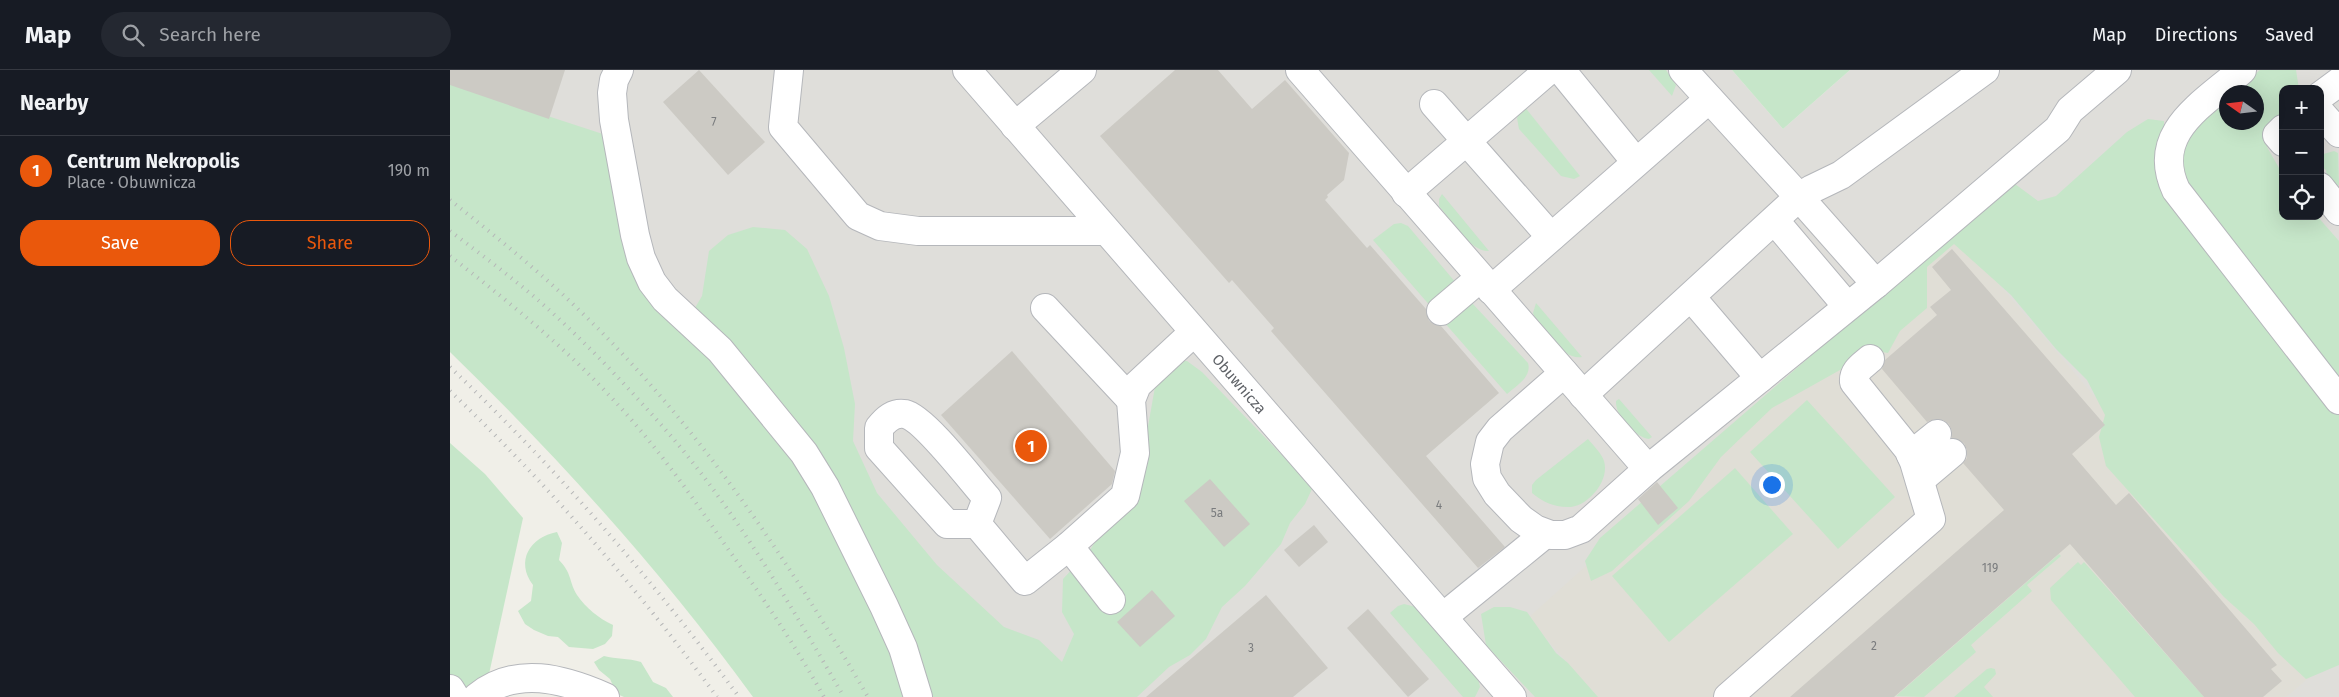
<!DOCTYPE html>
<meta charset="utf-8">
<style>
body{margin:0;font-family:"Fira Sans",sans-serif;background:#242831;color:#f1f3f6}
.controls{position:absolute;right:15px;top:15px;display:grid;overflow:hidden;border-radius:10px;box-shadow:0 5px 20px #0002}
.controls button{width:45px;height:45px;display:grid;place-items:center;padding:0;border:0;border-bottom:1px solid #363941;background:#171b24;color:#f1f3f6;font:25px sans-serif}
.compass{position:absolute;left:1769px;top:15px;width:45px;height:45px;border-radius:50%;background:#171b24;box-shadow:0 5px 20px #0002;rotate:284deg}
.you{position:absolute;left:1321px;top:414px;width:18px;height:18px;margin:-12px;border:4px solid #fff;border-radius:50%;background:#1a73e8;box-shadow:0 0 0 8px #1a73e833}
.badge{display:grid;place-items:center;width:32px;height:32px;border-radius:50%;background:#ea580c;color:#fff;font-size:16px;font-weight:700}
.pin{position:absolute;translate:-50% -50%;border:2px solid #fff;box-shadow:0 1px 5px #0006}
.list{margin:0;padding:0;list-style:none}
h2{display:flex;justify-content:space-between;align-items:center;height:65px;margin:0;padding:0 20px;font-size:21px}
h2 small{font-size:16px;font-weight:400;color:#9ea1a6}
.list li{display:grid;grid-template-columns:32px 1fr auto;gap:15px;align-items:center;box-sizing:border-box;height:70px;padding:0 20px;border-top:1px solid #363941}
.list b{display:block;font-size:19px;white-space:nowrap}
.list p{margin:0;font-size:16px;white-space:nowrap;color:#9ea1a6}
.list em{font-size:16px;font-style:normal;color:#9ea1a6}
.actions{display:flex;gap:10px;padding:15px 20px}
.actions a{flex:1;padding:11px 0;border:1px solid #ea580c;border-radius:20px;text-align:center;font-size:18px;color:#ea580c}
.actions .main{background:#ea580c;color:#fff}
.icon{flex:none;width:28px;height:28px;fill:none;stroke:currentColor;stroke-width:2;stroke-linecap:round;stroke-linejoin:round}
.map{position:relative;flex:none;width:1889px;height:627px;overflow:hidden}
header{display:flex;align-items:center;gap:30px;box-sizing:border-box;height:70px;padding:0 25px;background:#171b24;border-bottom:1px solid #363941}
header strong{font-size:24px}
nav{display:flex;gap:28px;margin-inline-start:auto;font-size:18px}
.search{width:350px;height:45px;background:#242831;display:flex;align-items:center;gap:12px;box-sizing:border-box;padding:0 18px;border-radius:28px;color:#9ea1a6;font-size:19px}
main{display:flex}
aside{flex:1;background:#171b24}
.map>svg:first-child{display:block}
.industrial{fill:#dfdeda;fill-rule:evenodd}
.education{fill:#e0ded6}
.green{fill:#c6e6c9}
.building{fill:#cccac4}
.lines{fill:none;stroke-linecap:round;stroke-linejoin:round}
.minor-casing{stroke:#b5b7bb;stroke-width:30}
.minor{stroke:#fff;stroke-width:28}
.rail{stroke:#b5b6b7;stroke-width:4;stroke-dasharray:1 6;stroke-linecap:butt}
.labels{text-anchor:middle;stroke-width:4;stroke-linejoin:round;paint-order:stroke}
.number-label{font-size:12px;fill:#7a7c7e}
.street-label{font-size:15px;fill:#5f6267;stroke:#fff}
</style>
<header>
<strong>Map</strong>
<div class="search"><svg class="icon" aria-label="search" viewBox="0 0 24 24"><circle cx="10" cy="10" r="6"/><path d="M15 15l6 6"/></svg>Search here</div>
<nav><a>Map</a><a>Directions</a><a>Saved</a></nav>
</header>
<main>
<aside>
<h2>Nearby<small></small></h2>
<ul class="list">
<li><span class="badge">1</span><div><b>Centrum Nekropolis</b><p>Place · Obuwnicza</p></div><em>190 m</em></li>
</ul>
<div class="actions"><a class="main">Save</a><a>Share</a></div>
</aside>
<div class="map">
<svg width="1889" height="627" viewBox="0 0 1889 627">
<rect width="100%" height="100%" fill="#f0efe8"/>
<path class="industrial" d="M0 0H1282L1333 59 1400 0H1889V627H455L171 130 0 14ZM1833 19H1870V146H1833ZM1776 22H1806V52H1776Z"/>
<path class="education" d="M1505 163 1874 595 1836 627H1148L1078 548Z"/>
<g class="green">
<path d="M1199 0H1216L1226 15 1222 26Z"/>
<path d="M1282 0H1400L1333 59Z"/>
<path d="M1810 0H1846L1849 19H1833V54L1817 77 1833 105V146H1867L1889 171V318L1739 117C1737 111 1733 105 1732 99 1724 70 1758 46 1776 29V52H1806V22H1784Z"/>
<path d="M0 14 168 69 171 130 239 248 252 226 259 181 278 165 303 157 335 160 357 179 379 226 394 278 405 334 403 371 427 423 487 495 554 557 589 570 612 592 624 564 612 542 613 509 640 480 690 401 705 317 729 291H737L752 302 850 404 862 419 855 434 840 453 831 474 795 516 772 537 756 569 740 585 719 597 687 627H303C213 503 110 389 0 282Z"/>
<path d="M1074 36 1130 106 1124 109 1111 106 1069 59 1067 48Z"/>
<path d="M1698 49 1714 51V70L1753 177 1804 240 1889 334V595L1856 609 1828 583 1804 554 1774 527 1656 396 1649 367 1655 345 1637 310 1606 279 1561 225 1504 174 1477 197V238L1450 261 1438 283 1415 279 1390 300 1322 338 1271 387 1239 431 1162 501 1141 511 1135 491 1150 468 1538 133 1565 114 1588 131 1606 126 1677 62Z"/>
<path d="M1884 81 1888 83 1889 116 1877 108 1876 100 1870 96V85Z"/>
<path d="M992 124 1039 181C1020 182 1001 150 989 136V129Z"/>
<path d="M951 153 958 156 1006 213 982 238 923 170 944 154Z"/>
<path d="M1022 233 1078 293C1082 307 1067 315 1057 324L993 251Z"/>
<path d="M1086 233 1132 287C1112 290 1097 262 1085 248L1083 243Z"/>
<path d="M1169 329 1202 367 1199 369C1185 367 1165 346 1166 331Z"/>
<path d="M1357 330 1445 427 1388 479 1300 382Z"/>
<path d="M1138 369C1143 375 1152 384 1154 391 1160 410 1139 435 1121 437 1105 438 1093 432 1082 423V415L1086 410Z"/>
<path d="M0 373 35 404 73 448 34 627H0Z"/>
<path d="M1285 398 1343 464 1219 572 1162 506Z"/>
<path d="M107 462 112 473 109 490C122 503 119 512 127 525 136 538 148 548 163 555L162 566 155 574 143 579 119 577 108 567 98 566 84 560 75 554 68 541 81 531 83 515C65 491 80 467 107 462Z"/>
<path d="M1609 484 1611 486 1577 515 1582 521 1521 575 1526 582 1474 627 1446 626Z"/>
<path d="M1628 492 1631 495 1634 492 1754 627H1685L1601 530 1600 518Z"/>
<path d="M954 534 966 537 1028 608 1030 617 1025 627H1013L940 543 948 536Z"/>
<path d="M1044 537H1060L1077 542 1106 583 1118 593 1148 627H1085L1036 575 1031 544Z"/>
<path d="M154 586C166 589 178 588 191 592L203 612 216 618 223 627H174L167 624 160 609 149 600 144 592Z"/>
<path d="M1541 598 1545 599 1546 604 1534 617 1543 627H1504L1537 599Z"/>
</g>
<g class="building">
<path d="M0 0H115L99 49 0 15Z"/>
<path d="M249 0 315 72 278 105 213 32Z"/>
<path d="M725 0H768L802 39 835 10 899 83 894 110 877 125 878 127 875 130 917 178 920 175 976 239 979 251 991 256 1049 323 976 386 1055 477 1028 498 821 261 824 258 782 210 779 213 650 66Z"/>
<path d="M1502 179 1655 355 1622 384 1666 435 1679 423 1827 595 1821 599 1832 611 1813 627H1754L1620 474 1444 627H1340L1554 440 1513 393 1517 388V380L1514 373 1502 368V361L1499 354 1493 350 1485 349 1477 352 1432 299 1435 290 1487 245 1480 237 1501 220 1482 197Z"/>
<path d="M562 281 665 401 662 414 600 469 491 345Z"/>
<path d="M760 409 800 454 774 477 734 431Z"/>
<path d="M1207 412 1228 438 1208 455 1188 429Z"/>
<path d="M864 455 878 472 849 497 834 480Z"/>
<path d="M702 520 725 546 690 577 667 552Z"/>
<path d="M816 525 878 598 843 627H696Z"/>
<path d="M918 539 979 609 958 627 897 558Z"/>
</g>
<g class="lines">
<defs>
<g id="minor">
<path d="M169 0 164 10 162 23 164 50 185 165 191 188 202 212 215 229 270 280 354 383 375 417 434 536 453 578 468 627"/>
<path d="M339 0 333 57 408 146 430 156 468 161H656"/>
<path d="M517 0 1062 627"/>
<path d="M850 0 1198 399"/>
<path d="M1111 0 1186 92"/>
<path d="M1792 0C1754 34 1699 62 1726 120L1889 330"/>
<path d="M1870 26 1889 12"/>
<path d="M984 34 1101 167"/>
<path d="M1870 42 1889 63"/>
<path d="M565 56 632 0"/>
<path d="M1833 59 1827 65 1833 72"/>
<path d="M1870 117 1889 141"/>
<path d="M956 123 1099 0"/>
<path d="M1325 151 1397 236"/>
<path d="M1426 214 1349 127 1362 119 1391 105 1535 0"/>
<path d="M1041 220 1259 29"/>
<path d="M1241 227 1310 308"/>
<path d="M595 238 681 330"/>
<path d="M991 241 1030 208"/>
<path d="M1114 303 1050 359 1040 372 1035 394 1037 408 1047 424 1071 449 1085 459 1101 465H1115L1131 459 1198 399 1426 214 1608 59 1620 40 1667 0"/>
<path d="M1133 325 1349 127 1233 0"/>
<path d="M1461 385 1487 364"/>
<path d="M1470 410 1502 383"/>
<path d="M527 454 537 428C522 411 474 348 455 344 444 342 435 350 429 358V378L497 454H527L575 511 619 476"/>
<path d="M661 530 619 476 675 426 685 383 681 330 687 315 744 262"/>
<path d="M993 547 1095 464"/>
<path d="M0 619 5 627"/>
<path d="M27 627C66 595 114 609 155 627"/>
<path d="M1278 627 1481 449 1464 392 1458 379 1404 312C1403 301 1412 296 1420 289"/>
</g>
</defs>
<use href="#minor" class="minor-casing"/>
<use href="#minor" class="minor"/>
<g class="rail">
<path d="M0 130C44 165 89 201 129 240 246 352 337 488 418 627"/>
<path d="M0 161C33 186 67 211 97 238 136 273 172 311 206 349 281 432 338 531 394 627"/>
<path d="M0 186C55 229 109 272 157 323 200 368 238 420 273 472 309 522 344 573 374 627"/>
<path d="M0 297C106 398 202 509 289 627"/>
<path d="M0 321C98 414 187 518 267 627"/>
</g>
</g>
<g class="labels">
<g class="number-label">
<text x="264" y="56">7</text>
<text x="989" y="439">4</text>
<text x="767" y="447">5a</text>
<text x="1540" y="502">119</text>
<text x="1424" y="580">2</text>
<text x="801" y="582">3</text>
</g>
<g class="street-label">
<text transform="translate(789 314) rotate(49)" y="5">Obuwnicza</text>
</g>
</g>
</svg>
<div class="controls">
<button>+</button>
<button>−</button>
<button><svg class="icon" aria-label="locate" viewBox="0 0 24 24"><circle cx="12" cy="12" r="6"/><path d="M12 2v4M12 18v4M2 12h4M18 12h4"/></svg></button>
</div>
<svg class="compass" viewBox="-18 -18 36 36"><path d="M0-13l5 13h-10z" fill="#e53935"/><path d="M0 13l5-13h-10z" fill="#9ea1a6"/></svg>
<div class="you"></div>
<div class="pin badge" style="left:581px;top:376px">1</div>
</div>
</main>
